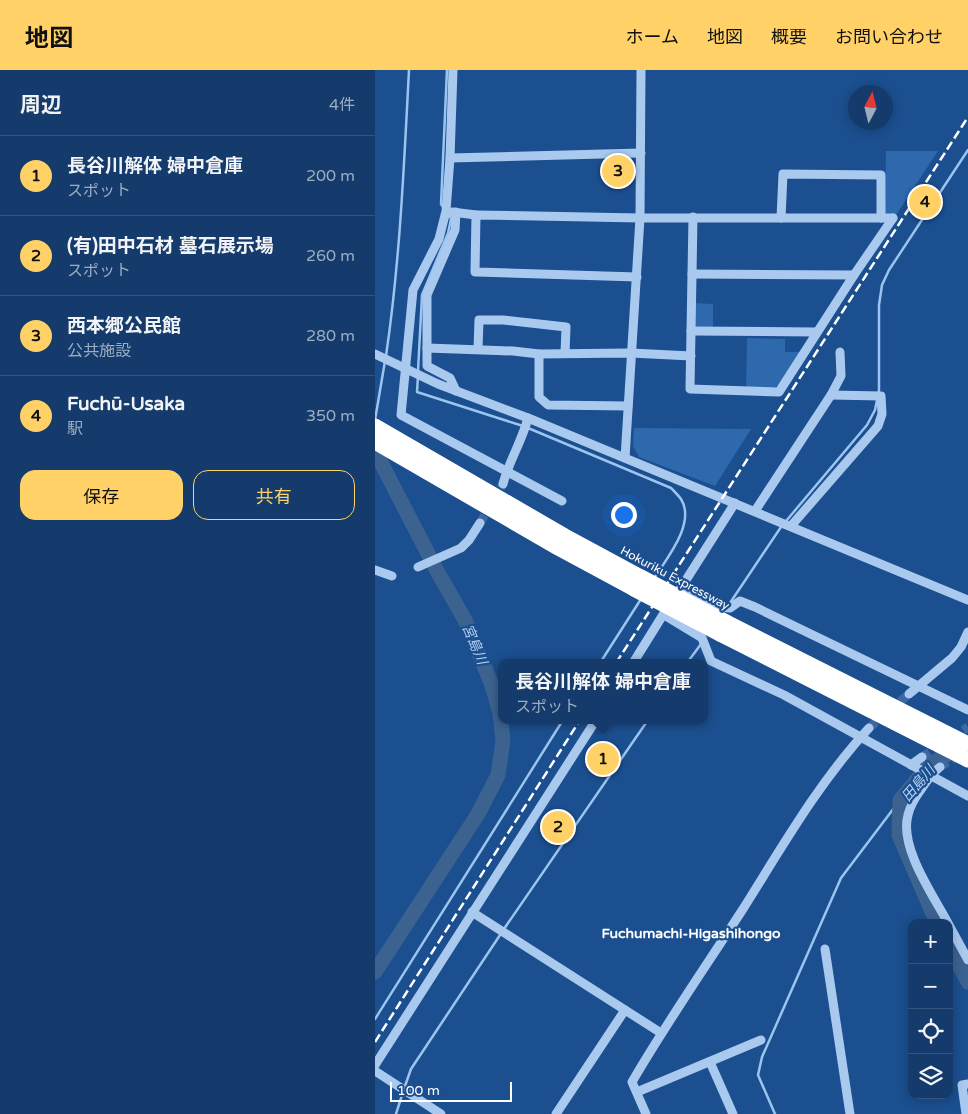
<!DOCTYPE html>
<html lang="ja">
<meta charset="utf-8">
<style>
body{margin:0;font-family:"Varela Round","Noto Sans JP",sans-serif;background:#214673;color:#f1f3f6}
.controls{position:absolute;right:15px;bottom:15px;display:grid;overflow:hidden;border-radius:10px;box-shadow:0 2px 12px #0003}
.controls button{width:45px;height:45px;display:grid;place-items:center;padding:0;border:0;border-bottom:1px solid #33557e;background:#143b6b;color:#f1f3f6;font:25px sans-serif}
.compass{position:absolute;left:473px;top:15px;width:45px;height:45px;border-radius:50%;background:#143b6b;box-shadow:0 2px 12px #0003;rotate:7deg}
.scale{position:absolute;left:15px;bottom:12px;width:122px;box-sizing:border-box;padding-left:5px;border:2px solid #fff;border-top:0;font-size:14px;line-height:18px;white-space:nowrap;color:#fff;-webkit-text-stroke:4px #1b4f8f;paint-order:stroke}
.you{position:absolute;left:248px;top:444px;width:18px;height:18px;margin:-12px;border:4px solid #fff;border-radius:50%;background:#1a73e8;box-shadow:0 0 0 8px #1a73e833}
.badge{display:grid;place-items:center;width:32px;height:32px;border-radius:50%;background:#ffd166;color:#111;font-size:16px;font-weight:700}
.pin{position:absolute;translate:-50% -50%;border:2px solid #fff;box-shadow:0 1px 5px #0006}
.popup{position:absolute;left:123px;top:589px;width:210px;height:65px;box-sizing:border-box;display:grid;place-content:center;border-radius:10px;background:#143b6b;filter:drop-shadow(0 1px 4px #0005);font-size:16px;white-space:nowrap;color:#9dadc1}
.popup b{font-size:19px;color:#f1f3f6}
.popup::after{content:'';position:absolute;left:50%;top:100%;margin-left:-10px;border:10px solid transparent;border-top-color:#143b6b}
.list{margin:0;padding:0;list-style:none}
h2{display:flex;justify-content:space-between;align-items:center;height:65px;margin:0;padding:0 20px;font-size:21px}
h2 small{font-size:16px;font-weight:400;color:#9dadc1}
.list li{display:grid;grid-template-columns:32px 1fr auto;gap:15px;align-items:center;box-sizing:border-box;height:80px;padding:0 20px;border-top:1px solid #33557e}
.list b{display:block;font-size:19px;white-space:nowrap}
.list p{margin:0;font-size:16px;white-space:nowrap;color:#9dadc1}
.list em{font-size:16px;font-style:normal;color:#9dadc1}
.actions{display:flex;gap:10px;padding:15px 20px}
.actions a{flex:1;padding:11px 0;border:1px solid #ffd166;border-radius:15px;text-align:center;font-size:18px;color:#ffd166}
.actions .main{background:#ffd166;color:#111}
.icon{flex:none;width:28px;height:28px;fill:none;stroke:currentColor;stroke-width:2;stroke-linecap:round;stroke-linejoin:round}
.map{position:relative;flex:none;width:593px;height:1044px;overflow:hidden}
header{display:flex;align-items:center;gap:30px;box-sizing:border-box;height:70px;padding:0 25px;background:#ffd166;color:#111}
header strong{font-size:24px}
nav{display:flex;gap:28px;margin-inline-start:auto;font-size:18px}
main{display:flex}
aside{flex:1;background:#143b6b}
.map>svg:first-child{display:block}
.green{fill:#2e69ad}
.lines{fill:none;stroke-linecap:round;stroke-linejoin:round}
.stream{stroke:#9cc4f0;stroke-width:2.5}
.river{stroke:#3c6290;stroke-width:15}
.minor-tunnel{stroke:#3d69a0;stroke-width:9;stroke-dasharray:9 4.5;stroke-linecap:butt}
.minor{stroke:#a9c9ee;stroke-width:9}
.highway{stroke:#fff;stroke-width:15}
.rail{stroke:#fff;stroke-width:2.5;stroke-dasharray:9 4;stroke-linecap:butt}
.highway-bridge{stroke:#fff;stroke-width:15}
.labels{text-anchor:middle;stroke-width:4.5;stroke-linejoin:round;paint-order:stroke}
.street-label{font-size:12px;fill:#fff;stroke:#1b4f8f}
.water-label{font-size:14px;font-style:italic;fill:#b5d3f5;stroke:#1b4f8f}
.neighbourhood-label{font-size:14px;font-weight:bold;fill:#fff;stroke:#1b4f8f}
</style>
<header>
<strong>地図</strong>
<nav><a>ホーム</a><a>地図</a><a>概要</a><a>お問い合わせ</a></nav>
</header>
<main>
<aside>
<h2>周辺<small>4件</small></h2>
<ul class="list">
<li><span class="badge">1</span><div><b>長谷川解体 婦中倉庫</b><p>スポット</p></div><em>200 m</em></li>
<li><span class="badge">2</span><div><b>(有)田中石材 墓石展示場</b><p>スポット</p></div><em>260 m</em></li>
<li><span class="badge">3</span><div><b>西本郷公民館</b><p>公共施設</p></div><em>280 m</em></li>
<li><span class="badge">4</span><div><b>Fuchū-Usaka</b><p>駅</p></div><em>350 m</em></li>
</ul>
<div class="actions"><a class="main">保存</a><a>共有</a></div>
</aside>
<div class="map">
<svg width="593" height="1044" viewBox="0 0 593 1044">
<rect width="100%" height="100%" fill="#1b4f8f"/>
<g class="green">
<path d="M511 81H563L521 145H510Z"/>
<path d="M320 233 338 234V259H324L319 254Z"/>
<path d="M372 268 410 269V282H426L404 315 398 318H371Z"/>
<path d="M259 358 376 359 340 416 264 387 258 376Z"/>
</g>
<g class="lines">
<g class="stream">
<path d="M68 137 66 134 72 0"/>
<path d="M11 286C25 191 29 95 34 0"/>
<path d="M43 301 47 225 73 163 76 149 73 143"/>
<path d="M43 306 42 322 148 356"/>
<path d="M0 350 10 291"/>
<path d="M153 358 296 418C299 421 303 425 306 429 321 453 292 488 280 507"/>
<path d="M355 533 406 457 492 355 500 340 504 320V235L507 215 514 200 593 80"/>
<path d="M225 593 266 529"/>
<path d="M312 593 326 574"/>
<path d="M0 949 188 650"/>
<path d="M30 1016 36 999 131 856 273 650"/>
<path d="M21 1044 28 1022"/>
<path d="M400 1044 383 1005 387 987 466 808 525 730"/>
</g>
<g class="river">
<path d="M0 381 62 501 90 550 117 615 125 643 128 671 123 705 103 744 0 902"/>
<path d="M562 853 524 765 525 730 553 696 587 676"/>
<path d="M574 877 593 912"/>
</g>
<g class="minor-tunnel">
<path d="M105 453 128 414"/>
<path d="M494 658 534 624"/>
<path d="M577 668 593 657"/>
<path d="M547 687 566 675"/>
<path d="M565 697 586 684"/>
</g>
<g class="minor">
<path d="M78 0 75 88 71 141 64 169 38 220 26 345 187 431"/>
<path d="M75 88 266 83"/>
<path d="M77 142 101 145"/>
<path d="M318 147 315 319 404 322 479 205 518 148"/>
<path d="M406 148 408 104 506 105V148"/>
<path d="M317 204 479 205"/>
<path d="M262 207 102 202H100L101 145 265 148H518"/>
<path d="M316 261 442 262"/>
<path d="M52 278 138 281 164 284 256 283 316 286"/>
<path d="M103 279 104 250H128L191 257 190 283"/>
<path d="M0 284 63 314 153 348 593 530"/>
<path d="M164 284V327L173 335 253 336"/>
<path d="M81 321 75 308 52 296V225L80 160 81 142"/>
<path d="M250 388 265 148 266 0"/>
<path d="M128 414C134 391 147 371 153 348"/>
<path d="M380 441 456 325 466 306 465 282"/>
<path d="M416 456 503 356 507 344 506 326 456 325"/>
<path d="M43 497 86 478 94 470 105 453"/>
<path d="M0 500 17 506"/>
<path d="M306 518 344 537 355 538 365 531 380 537 593 640"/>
<path d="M304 521 360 433"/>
<path d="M289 545 327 568 336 591 409 625 593 726"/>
<path d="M258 593 291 540"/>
<path d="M534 624 577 588 586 577 593 562"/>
<path d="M536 695 547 687"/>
<path d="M565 697C556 704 551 712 545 721 540 728 535 736 533 745 524 777 558 825 573 853"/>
<path d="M97 842 286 963"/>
<path d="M574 855 593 890"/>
<path d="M450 879 475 1044"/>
<path d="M335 992 358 1044"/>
<path d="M0 995 221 650"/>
<path d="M0 1001 66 1044"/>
<path d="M262 1022 386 970"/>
<path d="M181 1044 250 940"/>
<path d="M271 1044 257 1012C292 952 331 896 368 839 407 777 444 712 494 658"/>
<path d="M591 1044 587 1015 593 1014"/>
</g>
<g class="highway">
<path d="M0 356 190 466 266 507"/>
<path d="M0 372 183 478 259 519"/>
<path d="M351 552 593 674"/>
<path d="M345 564 593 690"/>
</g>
<g class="rail">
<path d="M241 593 593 47"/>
<path d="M0 972 205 650"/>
</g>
<g class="highway-bridge">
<path d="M266 507 351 552"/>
<path d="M259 519 345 564"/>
</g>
</g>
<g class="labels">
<g class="street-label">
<text transform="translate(300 508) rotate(28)" y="4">Hokuriku Expressway</text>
</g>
<g class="water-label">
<text transform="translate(100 574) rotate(67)" y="5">宮島川</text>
<text transform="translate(543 713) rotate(-49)" y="5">田島川</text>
</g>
<g class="neighbourhood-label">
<text x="316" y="868">Fuchumachi-Higashihongo</text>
</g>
</g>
</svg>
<div class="controls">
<button>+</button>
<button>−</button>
<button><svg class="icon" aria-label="locate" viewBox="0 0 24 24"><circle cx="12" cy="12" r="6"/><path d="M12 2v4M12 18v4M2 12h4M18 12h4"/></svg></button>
<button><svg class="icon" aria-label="layers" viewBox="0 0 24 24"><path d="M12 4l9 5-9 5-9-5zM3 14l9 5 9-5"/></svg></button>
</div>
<svg class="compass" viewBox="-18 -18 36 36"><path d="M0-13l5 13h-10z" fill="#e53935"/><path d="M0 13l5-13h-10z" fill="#9dadc1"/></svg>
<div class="scale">100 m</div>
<div class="you"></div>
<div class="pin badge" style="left:228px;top:689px">1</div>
<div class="popup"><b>長谷川解体 婦中倉庫</b>スポット</div>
<div class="pin badge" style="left:183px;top:757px">2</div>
<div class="pin badge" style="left:243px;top:101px">3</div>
<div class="pin badge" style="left:550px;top:132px">4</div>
</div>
</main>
